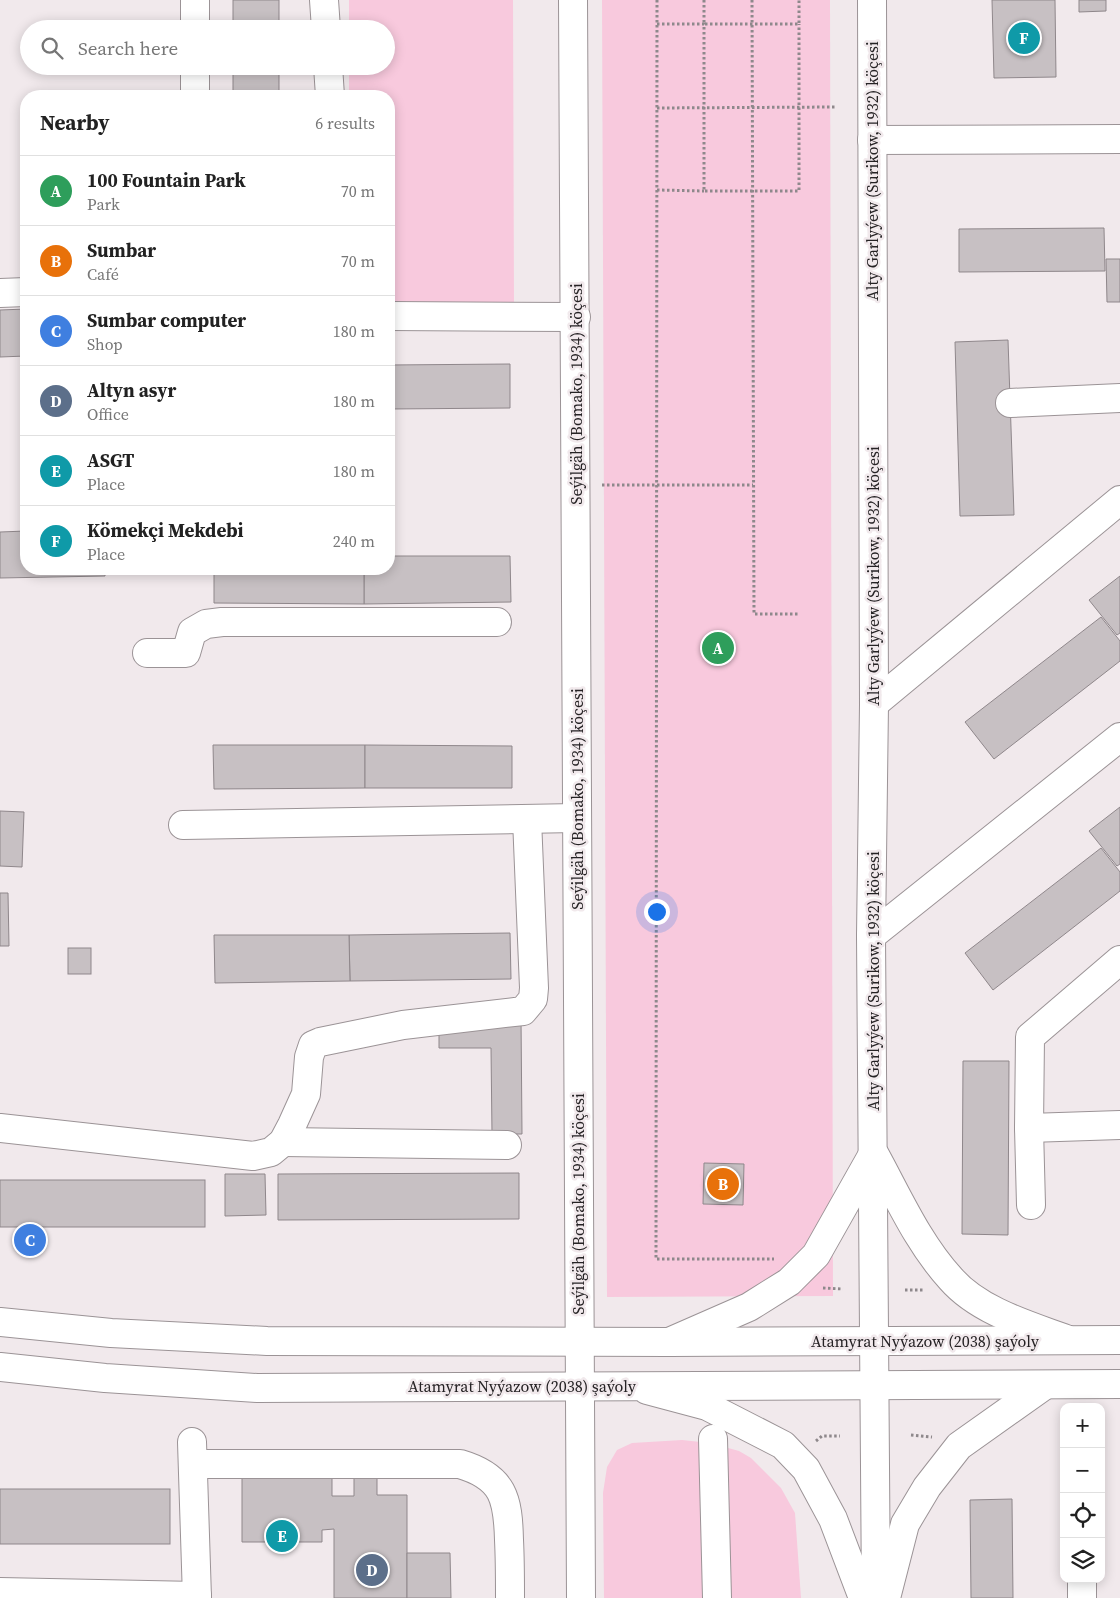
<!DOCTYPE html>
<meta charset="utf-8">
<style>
body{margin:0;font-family:"Source Serif 4",serif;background:#f2f2f2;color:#222}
.controls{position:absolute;right:15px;bottom:15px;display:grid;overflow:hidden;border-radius:10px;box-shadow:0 2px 12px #0003}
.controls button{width:45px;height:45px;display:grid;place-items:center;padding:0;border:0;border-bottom:1px solid #e0e0e0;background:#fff;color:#222;font:25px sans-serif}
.you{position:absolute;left:656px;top:911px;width:18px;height:18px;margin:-12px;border:4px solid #fff;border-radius:50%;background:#1a73e8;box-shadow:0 0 0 8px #1a73e833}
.badge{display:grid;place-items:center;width:32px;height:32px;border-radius:50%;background:#d93025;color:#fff;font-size:16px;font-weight:700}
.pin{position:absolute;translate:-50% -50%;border:2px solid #fff;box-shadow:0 1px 5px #0006}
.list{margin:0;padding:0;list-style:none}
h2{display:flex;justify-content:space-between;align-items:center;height:65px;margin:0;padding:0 20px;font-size:21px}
h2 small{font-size:16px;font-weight:400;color:#767676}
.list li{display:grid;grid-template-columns:32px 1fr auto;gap:15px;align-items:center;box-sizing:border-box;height:70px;padding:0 20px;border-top:1px solid #e0e0e0}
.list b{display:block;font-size:19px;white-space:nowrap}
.list p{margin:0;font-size:16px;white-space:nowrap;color:#767676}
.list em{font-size:16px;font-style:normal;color:#767676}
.icon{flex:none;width:28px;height:28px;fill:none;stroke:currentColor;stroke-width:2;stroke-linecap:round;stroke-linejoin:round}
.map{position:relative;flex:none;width:1120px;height:1598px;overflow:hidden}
.search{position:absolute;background:#fff;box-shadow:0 2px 12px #0003;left:20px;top:20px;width:375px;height:55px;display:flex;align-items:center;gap:12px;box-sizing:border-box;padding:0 18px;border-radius:28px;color:#767676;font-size:19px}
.panel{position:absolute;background:#fff;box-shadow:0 2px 12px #0003;left:20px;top:90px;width:375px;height:485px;border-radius:20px}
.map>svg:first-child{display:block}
.green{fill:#f8c9dd}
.building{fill:#c7c0c3;stroke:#8f878b}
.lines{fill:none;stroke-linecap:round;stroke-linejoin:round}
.minor-casing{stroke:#9b9396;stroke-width:30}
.major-casing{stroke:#9b9396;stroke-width:30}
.path{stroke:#8e888b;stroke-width:3;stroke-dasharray:2.5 2.5;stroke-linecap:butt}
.minor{stroke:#fff;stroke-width:28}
.major{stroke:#fff;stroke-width:28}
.labels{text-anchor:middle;stroke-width:5;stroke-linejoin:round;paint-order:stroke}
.street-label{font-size:16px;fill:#252224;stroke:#f1e9ec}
</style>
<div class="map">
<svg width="1120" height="1598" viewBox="0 0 1120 1598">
<rect width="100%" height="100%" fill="#f1e9ec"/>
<g class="green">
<path d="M349 0H513L514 306H389V96H349V66H386V29H349Z"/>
<path d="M602 0H830L833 1296 607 1297Z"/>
<path d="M682 1440 710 1443 739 1451 751 1458 781 1488 795 1513 801 1598H604L603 1493 607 1467 617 1450 632 1443Z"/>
</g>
<g class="building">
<rect x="233" y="0" width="46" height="29"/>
<path d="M992 0H1055L1056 77 994 78Z"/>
<path d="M1079 0H1106V11L1079 12Z"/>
<rect x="233" y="66" width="46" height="30"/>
<path d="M1104 228 1105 271 959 272V229Z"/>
<path d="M1106 259H1120V302H1107Z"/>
<path d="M26 309V356L0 357V310Z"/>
<path d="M1008 340 1014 515 960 516 955 342Z"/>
<path d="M510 364V408L389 409V365Z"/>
<path d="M26 531V569H105V576L0 578V532Z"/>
<path d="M389 556H510L511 602 364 604V569H389Z"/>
<path d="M214 569H364V604L214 603Z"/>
<path d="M1120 576V633L1117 635 1089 600Z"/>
<path d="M1101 617 1120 641V661L994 759 965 722Z"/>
<path d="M213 745H365V788L214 789Z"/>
<path d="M365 745 512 746V788H365Z"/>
<path d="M1120 807V864L1117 866 1089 831Z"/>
<path d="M0 811 24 812 22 867 0 866Z"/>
<path d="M1101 848 1120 872V891L993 990 965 953Z"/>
<path d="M0 893H8L9 946H0Z"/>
<path d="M510 933 511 979 350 981 349 935Z"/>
<path d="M214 935H349L350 981 215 983Z"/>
<rect x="68" y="948" width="23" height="26"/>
<path d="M521 1018 522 1134H492L491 1048H439V1019Z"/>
<path d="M963 1061H1009L1008 1235 962 1234Z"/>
<path d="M704 1163 744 1164 743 1205 703 1204Z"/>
<path d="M519 1173V1219L278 1220V1174Z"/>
<path d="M225 1174H265L266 1215 225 1216Z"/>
<rect x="0" y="1180" width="205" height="47"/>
<path d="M354 1476H377V1495H407V1598H334V1529L322 1530V1542H242V1477H332V1496H354Z"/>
<rect x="0" y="1489" width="170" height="55"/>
<path d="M1012 1499 1013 1598H971L970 1500Z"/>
<path d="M407 1553H450L451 1598H407Z"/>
</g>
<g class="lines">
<defs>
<g id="minor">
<path d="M324 0 326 29"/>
<path d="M573 0 581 1598"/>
<path d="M872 0 874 704 871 936 876 1598"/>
<path d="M195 29V0"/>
<path d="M328 66 330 96"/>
<path d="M195 96V66"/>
<path d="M872 140 1120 139"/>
<path d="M0 293 26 292"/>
<path d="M389 316 576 317"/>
<path d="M1010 403 1120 398"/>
<path d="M147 653H186L192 632 206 624 222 622H497"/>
<path d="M874 704 1120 500"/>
<path d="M183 825 576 818"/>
<path d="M871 936 1120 737"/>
<path d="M0 1128 253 1156 271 1152 283 1142 292 1125 306 1094 309 1057 313 1045 320 1042 403 1025 523 1011 533 999 534 988 527 819"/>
<path d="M1029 1128 1120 1125"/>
<path d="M283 1142 507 1145"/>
<path d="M875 1155C898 1197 918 1243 951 1279 979 1311 1028 1325 1066 1339"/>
<path d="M1031 1205 1029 1128 1030 1037 1120 960"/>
<path d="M669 1342 749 1307 789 1282 816 1255 873 1154"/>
<path d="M647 1390 707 1406 783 1445 806 1469 833 1519 863 1598"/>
<path d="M713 1439 717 1598"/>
<path d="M192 1442 197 1598"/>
<path d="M193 1464H460C504 1477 508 1499 509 1540 510 1559 510 1579 510 1598"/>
<path d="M1082 1579V1598"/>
<path d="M0 1592 197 1596"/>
<path d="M886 1598 905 1524 927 1487 959 1446 1045 1385"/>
</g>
<g id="major">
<path d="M0 1322 111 1333 267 1341 669 1342 1120 1340"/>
<path d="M0 1367 105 1378 257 1388 1120 1384"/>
</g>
</defs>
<use href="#minor" class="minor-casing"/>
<use href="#major" class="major-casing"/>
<g class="path">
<path d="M657 0 656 1259H774"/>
<path d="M704 0V24H799V0"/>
<path d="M752 0 754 614H799"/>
<path d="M657 24H704V191H799V24"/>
<path d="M657 108 836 107"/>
<path d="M657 190 704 191"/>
<path d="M602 485H753"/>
<path d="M823 1288 843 1289"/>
<path d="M905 1290H924"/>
<path d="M911 1435 932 1437"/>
<path d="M816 1441 822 1436H840"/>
</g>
<use href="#minor" class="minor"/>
<use href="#major" class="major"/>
</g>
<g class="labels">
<g class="street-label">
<text transform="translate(872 171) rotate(-90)" y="6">Alty Garlyýew (Surikow, 1932) köçesi</text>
<text transform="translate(576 394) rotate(-90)" y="6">Seýilgäh (Bomako, 1934) köçesi</text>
<text transform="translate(873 576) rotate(-90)" y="6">Alty Garlyýew (Surikow, 1932) köçesi</text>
<text transform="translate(577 799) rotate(-90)" y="6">Seýilgäh (Bomako, 1934) köçesi</text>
<text transform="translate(873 981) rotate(-90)" y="6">Alty Garlyýew (Surikow, 1932) köçesi</text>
<text transform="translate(578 1204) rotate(-90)" y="6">Seýilgäh (Bomako, 1934) köçesi</text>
<text x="925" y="1347">Atamyrat Nyýazow (2038) şaýoly</text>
<text x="522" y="1392">Atamyrat Nyýazow (2038) şaýoly</text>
</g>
</g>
</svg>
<div class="controls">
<button>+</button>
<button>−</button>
<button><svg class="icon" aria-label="locate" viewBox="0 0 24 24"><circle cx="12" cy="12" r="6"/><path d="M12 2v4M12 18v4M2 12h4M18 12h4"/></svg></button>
<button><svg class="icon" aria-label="layers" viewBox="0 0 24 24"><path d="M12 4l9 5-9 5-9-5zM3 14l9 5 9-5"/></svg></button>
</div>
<div class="you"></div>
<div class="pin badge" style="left:718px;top:648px;background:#2e9e5b">A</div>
<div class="pin badge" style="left:723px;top:1184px;background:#e8710a">B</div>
<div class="pin badge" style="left:30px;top:1240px;background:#3f7fe0">C</div>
<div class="pin badge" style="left:372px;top:1570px;background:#5c6f8a">D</div>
<div class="pin badge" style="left:282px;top:1536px;background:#0f9aa8">E</div>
<div class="pin badge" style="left:1024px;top:38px;background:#0f9aa8">F</div>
<div class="search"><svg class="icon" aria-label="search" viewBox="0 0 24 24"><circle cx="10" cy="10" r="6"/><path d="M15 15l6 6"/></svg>Search here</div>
<section class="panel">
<h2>Nearby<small>6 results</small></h2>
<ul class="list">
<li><span class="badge" style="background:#2e9e5b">A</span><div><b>100 Fountain Park</b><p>Park</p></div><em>70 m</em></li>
<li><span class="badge" style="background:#e8710a">B</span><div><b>Sumbar</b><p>Café</p></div><em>70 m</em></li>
<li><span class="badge" style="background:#3f7fe0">C</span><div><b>Sumbar computer</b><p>Shop</p></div><em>180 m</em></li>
<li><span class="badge" style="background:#5c6f8a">D</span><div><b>Altyn asyr</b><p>Office</p></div><em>180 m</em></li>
<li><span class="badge" style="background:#0f9aa8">E</span><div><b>ASGT</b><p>Place</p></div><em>180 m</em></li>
<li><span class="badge" style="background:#0f9aa8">F</span><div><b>Kömekçi Mekdebi</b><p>Place</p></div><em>240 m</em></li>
</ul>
</section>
</div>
